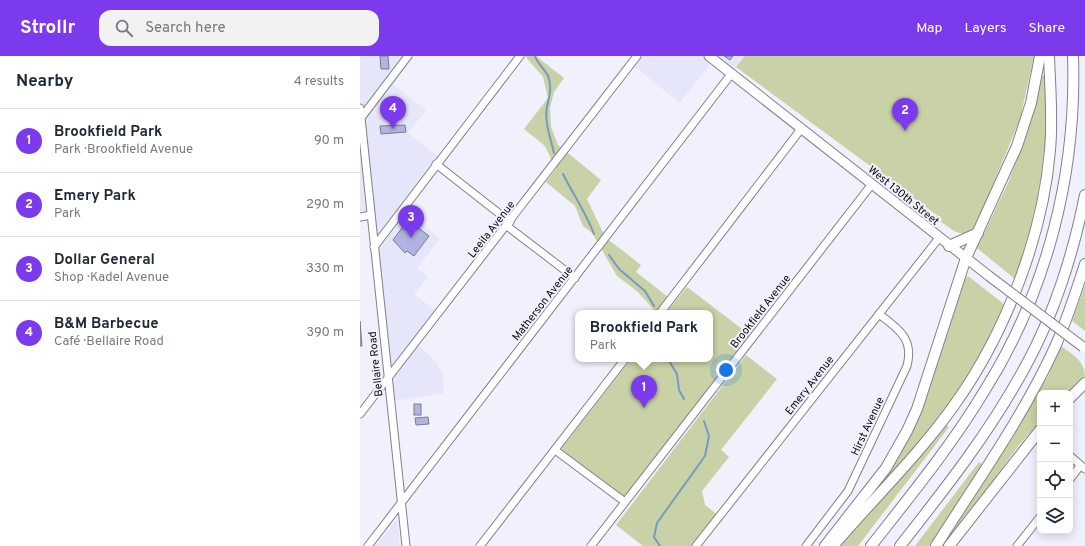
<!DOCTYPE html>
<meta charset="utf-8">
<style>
body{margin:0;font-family:Overpass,sans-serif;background:#f2f2f3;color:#1f2937}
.controls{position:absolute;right:12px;bottom:12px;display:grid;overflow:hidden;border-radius:8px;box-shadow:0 2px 10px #0003}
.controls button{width:36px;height:36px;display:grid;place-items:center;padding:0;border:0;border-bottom:1px solid #e0e1e3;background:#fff;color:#1f2937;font:20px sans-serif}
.you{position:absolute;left:366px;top:314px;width:14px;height:14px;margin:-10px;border:3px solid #fff;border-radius:50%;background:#1a73e8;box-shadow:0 0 0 6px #1a73e833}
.badge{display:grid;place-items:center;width:26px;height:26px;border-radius:50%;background:#7c3aed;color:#fff;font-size:13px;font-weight:700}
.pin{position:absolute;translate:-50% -33px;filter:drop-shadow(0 1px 2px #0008)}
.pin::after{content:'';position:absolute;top:21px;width:14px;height:12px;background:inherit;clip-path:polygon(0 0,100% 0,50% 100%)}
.popup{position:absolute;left:215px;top:254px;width:138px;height:52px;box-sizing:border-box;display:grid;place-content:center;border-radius:8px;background:#fff;filter:drop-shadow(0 1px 3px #0005);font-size:13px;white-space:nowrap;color:#747a83}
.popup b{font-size:15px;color:#1f2937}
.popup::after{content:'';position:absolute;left:50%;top:100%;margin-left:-8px;border:8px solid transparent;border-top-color:#fff}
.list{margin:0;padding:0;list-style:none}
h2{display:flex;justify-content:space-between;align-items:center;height:52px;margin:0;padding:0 16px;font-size:17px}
h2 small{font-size:13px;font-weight:400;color:#747a83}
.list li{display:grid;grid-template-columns:26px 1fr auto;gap:12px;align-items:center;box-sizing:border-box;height:64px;padding:0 16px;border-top:1px solid #e0e1e3}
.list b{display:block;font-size:15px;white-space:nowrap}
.list p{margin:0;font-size:13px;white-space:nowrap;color:#747a83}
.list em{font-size:13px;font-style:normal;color:#747a83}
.icon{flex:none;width:22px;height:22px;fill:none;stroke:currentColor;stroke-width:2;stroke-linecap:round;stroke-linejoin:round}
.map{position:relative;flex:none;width:725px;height:490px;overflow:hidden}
header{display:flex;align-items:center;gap:24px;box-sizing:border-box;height:56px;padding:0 20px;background:#7c3aed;color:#fff}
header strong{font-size:19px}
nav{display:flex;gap:22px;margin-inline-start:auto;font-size:14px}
.search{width:280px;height:36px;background:#f2f2f3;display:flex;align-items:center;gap:10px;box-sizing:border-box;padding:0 14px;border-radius:12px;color:#747a83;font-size:15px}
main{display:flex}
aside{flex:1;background:#fff}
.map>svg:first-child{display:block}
.built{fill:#e5e6f9}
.green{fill:#c9d1a6}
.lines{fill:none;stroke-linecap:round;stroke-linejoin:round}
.stream{stroke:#769bbf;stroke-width:2}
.building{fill:#b1b3e2;stroke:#7b7c86}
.minor-casing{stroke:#81818b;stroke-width:9}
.major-casing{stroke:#81818b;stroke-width:11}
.highway-casing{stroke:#81818b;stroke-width:12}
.minor{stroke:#fff;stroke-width:7}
.major{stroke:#fff;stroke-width:9}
.highway{stroke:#fff;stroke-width:10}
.major-bridge-casing{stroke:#81818b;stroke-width:11;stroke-linecap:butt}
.major-bridge{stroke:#fff;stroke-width:9}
.labels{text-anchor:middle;stroke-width:4;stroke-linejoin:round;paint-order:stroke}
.street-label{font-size:11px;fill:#0b0b0f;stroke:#f0f1fc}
</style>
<header>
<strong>Strollr</strong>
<div class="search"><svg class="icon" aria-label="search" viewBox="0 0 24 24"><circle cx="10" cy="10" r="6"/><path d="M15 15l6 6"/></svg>Search here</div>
<nav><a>Map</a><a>Layers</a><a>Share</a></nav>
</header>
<main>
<aside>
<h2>Nearby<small>4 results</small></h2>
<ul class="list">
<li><span class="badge">1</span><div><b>Brookfield Park</b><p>Park · Brookfield Avenue</p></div><em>90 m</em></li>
<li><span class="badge">2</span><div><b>Emery Park</b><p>Park</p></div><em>290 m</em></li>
<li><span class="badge">3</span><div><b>Dollar General</b><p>Shop · Kadel Avenue</p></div><em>330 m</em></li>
<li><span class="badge">4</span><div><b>B&amp;M Barbecue</b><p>Café · Bellaire Road</p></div><em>390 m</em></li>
</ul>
</aside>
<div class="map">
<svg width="725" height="490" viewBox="0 0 725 490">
<rect width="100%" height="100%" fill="#f0f1fc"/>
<g class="built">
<path d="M0 0H52L31 27 66 54 48 77 82 104 43 154 80 182 57 212 68 221 54 238 80 258 57 288 75 305 82 317 84 337 27 346 8 157 4 158 0 155Z"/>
<path d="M275 0H385L373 15 355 2 320 47 270 7Z"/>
<path d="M37 463 40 490H16Z"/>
</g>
<g class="green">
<path d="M165 0H176L204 22 194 36 190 52 191 71 198 89 241 124 227 143 245 181 281 209 276 216 308 241 296 256 278 236 257 220 232 177 223 170 215 150 186 126 196 113 185 90 164 73 188 42 183 21Z"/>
<path d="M385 0H674L660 63 616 170C601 184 595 175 581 166L582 163 376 11Z"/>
<path d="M681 20H685C686 38 688 57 687 75 685 126 671 175 655 223L617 192 648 127 666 81Z"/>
<path d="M608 220 645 249C631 278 617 309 599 335 571 375 537 411 505 448L503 447C515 432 529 417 538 400 568 346 583 285 602 226Z"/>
<path d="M725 229V275L712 265Z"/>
<path d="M327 231 390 279 265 443 201 393 271 303H350V257H306Z"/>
<path d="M701 290C712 298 725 305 725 320L707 337H680V365L659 389 591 482 589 480 670 351 688 320Z"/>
<path d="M386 299 417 323 361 394 369 401 342 435 345 449 358 459 333 490H283L256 469Z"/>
<path d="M585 368 589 371 498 490H477Z"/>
<path d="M619 406 623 409 572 490H555Z"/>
</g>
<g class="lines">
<g class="stream">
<path d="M175 0C178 9 188 16 189 23 192 36 189 39 187 51 184 66 191 83 194 97"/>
<path d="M203 118C213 138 226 157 234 178"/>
<path d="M249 199 259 213 285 235 294 250"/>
<path d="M308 303 317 318 319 334 324 343"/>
<path d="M300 490 294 481 297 467 345 400 349 380 344 365"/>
</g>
</g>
<g class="building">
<path d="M20 0H28L29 13H21Z"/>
<path d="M364 0H373L370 4Z"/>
<path d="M45 69 46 76 21 78 20 70Z"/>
<path d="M48 164 69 180 54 200 47 195 45 197 33 184Z"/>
<path d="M0 265 2 290H0Z"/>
<rect x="54" y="348" width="7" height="11"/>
<path d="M68 361 69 368 56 369 55 362Z"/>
</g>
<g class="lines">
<defs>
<g id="minor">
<path d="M0 52 46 490"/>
<path d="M1 62 48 0"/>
<path d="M76 108 150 166"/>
<path d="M0 161 11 159"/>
<path d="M147 170 215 222"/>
<path d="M14 191 160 0"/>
<path d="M300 257 441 73"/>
<path d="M0 358 277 0"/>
<path d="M195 394 265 446"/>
<path d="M710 400 725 413"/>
<path d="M710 423 720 410"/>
<path d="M8 490 372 17"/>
<path d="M120 490 265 303"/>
<path d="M231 490 512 128"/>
<path d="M336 490 579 182"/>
<path d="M446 490 488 435 547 310C554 283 539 273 519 258"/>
<path d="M657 490 680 461"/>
</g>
<path id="major" d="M349 0 629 220"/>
<g id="highway">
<path d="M589 190 618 177"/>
<path d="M710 342 725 327"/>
<path d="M465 490 526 412 547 375 557 353 606 202 657 90 671 47 680 0"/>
<path d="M473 490C513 443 559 399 595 348 645 278 683 180 690 94 693 63 690 31 689 0"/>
<path d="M511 490C551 439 592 389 625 334 687 235 717 117 713 0"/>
<path d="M540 490C585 433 629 377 664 313 694 259 713 199 725 139"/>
<path d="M576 490C617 425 663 361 695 291 707 264 716 236 725 208"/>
<path d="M589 490 680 374"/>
</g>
</defs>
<use href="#minor" class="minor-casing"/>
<use href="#major" class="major-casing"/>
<use href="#highway" class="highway-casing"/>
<use href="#minor" class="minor"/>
<use href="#major" class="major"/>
<use href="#highway" class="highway"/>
<defs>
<path id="major-bridge" d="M629 220 723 291"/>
</defs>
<use href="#major-bridge" class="major-bridge-casing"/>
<use href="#major-bridge" class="major-bridge"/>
</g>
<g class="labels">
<g class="street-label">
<text transform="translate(544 139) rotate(39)" y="4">West 130th Street</text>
<text transform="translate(131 173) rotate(-52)" y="4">Leeila Avenue</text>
<text transform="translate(182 247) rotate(-52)" y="4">Matherson Avenue</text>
<text transform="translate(400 255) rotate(-52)" y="4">Brookfield Avenue</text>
<text transform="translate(15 308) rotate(-96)" y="4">Bellaire Road</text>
<text transform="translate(449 329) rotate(-52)" y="4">Emery Avenue</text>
<text transform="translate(507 370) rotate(-65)" y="4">Hirst Avenue</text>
</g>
</g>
</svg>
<div class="controls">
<button>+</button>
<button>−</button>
<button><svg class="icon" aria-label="locate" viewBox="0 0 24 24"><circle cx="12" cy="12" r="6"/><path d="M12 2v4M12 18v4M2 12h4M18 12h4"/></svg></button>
<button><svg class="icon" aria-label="layers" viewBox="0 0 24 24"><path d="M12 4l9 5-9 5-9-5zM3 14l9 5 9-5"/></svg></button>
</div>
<div class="you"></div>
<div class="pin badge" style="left:284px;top:352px">1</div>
<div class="popup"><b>Brookfield Park</b>Park</div>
<div class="pin badge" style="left:545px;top:75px">2</div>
<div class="pin badge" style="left:51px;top:182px">3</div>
<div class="pin badge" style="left:33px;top:73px">4</div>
</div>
</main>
